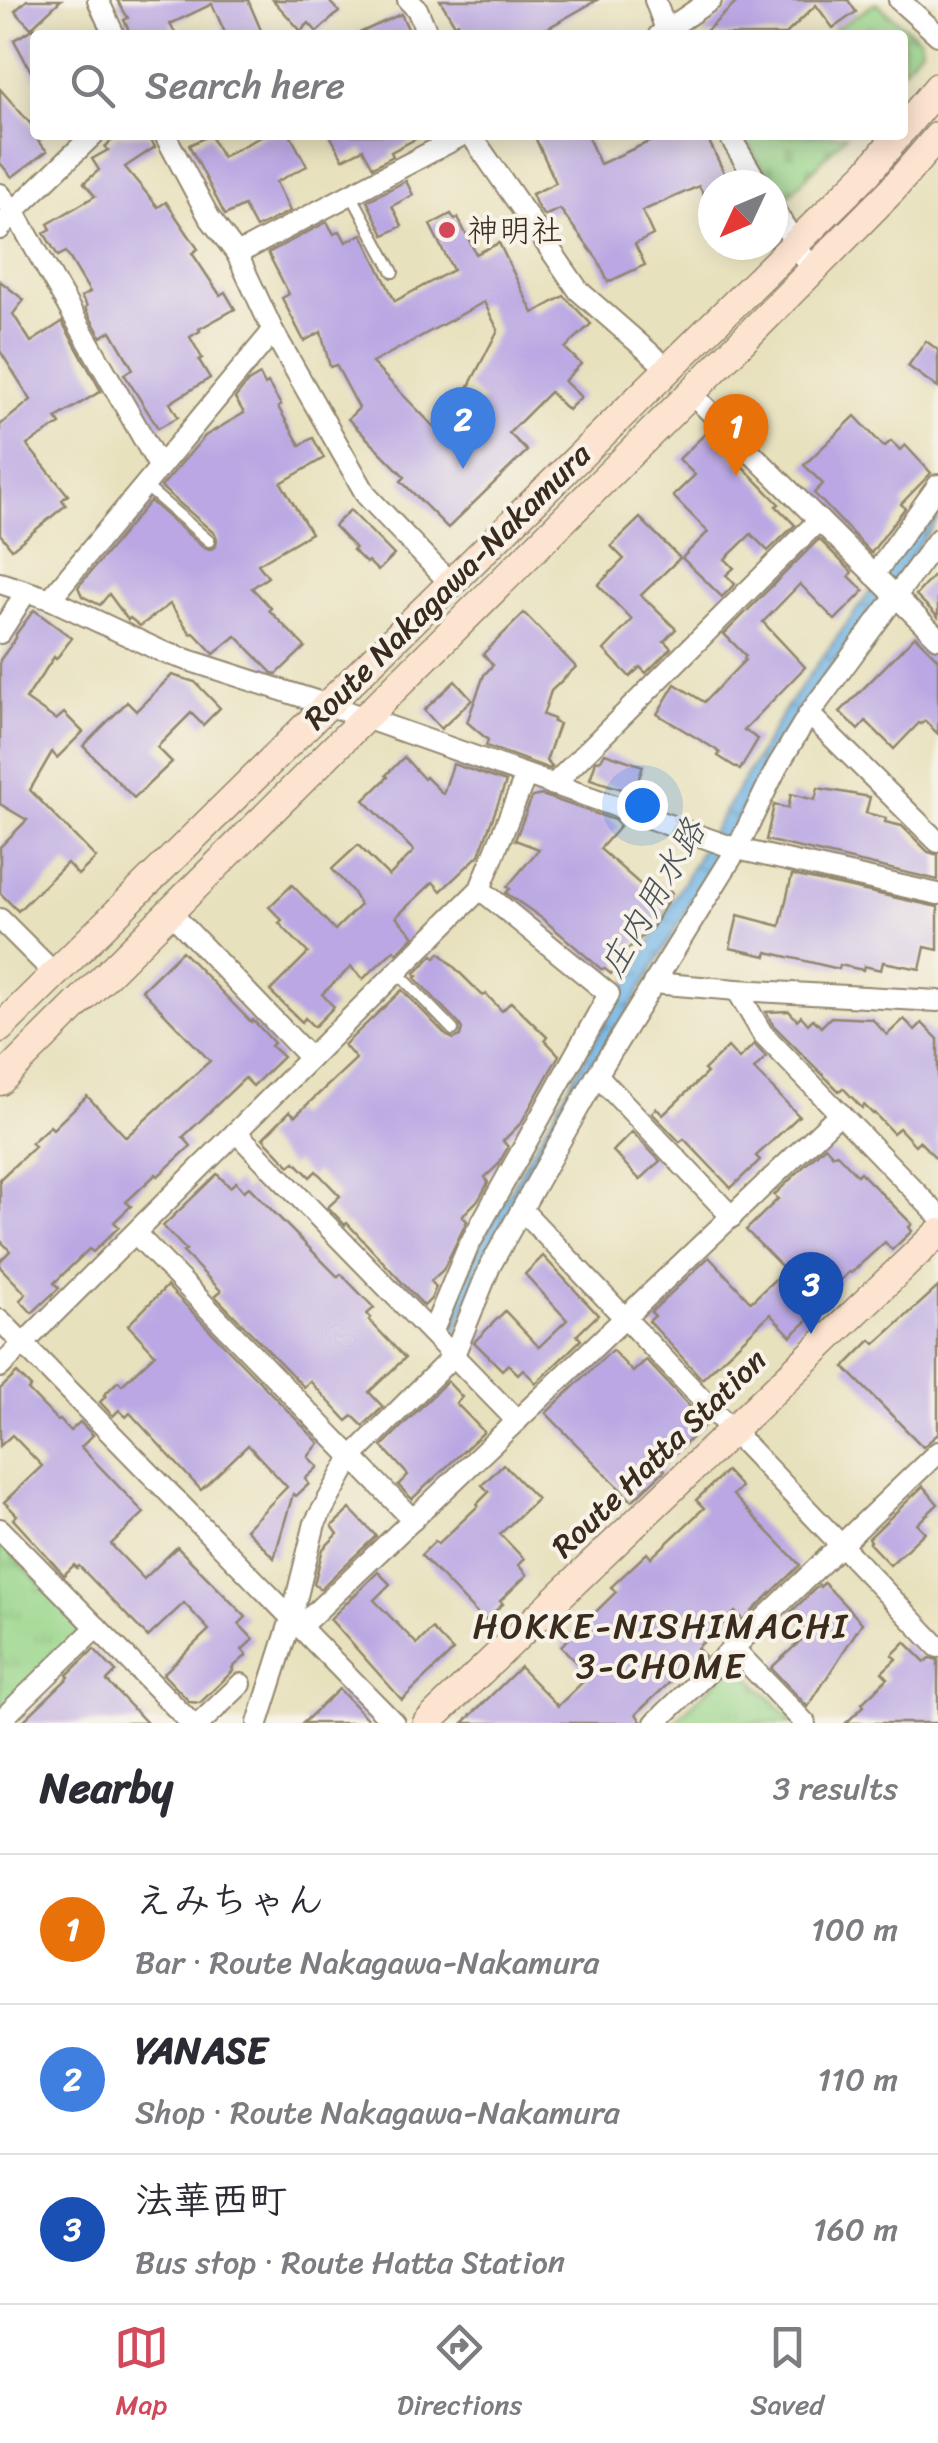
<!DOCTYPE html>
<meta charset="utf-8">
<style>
body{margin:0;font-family:Sriracha,"Klee One",sans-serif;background:#f2f2f3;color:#2b2b33}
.compass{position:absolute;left:698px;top:170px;width:90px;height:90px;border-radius:50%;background:#fff;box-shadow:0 5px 25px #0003;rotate:226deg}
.you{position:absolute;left:642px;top:805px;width:35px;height:35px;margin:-25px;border:8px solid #fff;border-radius:50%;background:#1a73e8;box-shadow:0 0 0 15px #1a73e833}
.badge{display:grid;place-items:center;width:65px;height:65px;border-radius:50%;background:#d1495b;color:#fff;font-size:32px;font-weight:700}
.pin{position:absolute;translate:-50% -82px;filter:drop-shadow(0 2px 5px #0008)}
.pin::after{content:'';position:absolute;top:52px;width:35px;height:30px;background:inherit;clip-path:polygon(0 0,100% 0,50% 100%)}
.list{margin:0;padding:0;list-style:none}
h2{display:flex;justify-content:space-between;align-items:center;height:130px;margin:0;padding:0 40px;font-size:42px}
h2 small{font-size:32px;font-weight:400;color:#7c7c81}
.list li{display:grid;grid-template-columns:65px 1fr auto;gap:30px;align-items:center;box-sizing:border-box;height:150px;padding:0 40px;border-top:2px solid #e1e1e2}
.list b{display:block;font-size:38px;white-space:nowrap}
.list p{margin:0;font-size:32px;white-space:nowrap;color:#7c7c81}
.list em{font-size:32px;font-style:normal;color:#7c7c81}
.icon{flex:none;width:55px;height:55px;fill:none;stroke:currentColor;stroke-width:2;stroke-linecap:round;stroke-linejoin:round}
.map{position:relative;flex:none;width:938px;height:1723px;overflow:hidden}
.search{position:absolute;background:#fff;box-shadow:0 5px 25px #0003;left:30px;right:30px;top:30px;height:110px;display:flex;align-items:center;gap:25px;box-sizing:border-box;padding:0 35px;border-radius:10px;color:#7c7c81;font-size:38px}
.sheet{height:580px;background:#fff}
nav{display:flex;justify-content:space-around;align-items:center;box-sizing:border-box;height:140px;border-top:2px solid #e1e1e2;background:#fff;font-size:28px;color:#7c7c81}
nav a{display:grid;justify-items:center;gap:5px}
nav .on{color:#d1495b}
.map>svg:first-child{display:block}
.grass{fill:url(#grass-tufts);stroke:#6a8054;stroke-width:2.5}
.cemetery{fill:url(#cemetery-stones);stroke:#6a8054;stroke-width:2.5}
.water{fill:url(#water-ripples);stroke:#567082;stroke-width:2.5}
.building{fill:#baa7e3;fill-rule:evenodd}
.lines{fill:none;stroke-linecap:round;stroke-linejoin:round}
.lane-casing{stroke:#92866e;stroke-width:14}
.street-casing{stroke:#92866e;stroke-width:24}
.secondary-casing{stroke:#92866e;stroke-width:31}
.lane{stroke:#fff;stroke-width:10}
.street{stroke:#fff;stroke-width:20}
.secondary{stroke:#fde4d1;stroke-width:28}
.poi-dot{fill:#d1495b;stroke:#f7f3e8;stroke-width:4}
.labels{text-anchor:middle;stroke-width:8;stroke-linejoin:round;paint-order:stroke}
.poi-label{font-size:32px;fill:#3b2a1e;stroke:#f7f3e8;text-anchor:start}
.street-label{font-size:32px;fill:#3b2a1e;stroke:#f7f3e8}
.water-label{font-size:35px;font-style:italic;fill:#4b545a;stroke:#f7f3e8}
.neighbourhood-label{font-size:35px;letter-spacing:2.5px;fill:#3b2a1e;stroke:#f7f3e8}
</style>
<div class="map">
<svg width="938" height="1723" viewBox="0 0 938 1723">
<defs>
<pattern id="grass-tufts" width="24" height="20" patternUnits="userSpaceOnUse" patternTransform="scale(2.5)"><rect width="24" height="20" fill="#99d68b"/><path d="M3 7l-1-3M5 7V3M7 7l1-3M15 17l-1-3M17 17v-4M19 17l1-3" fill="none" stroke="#85b878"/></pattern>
<pattern id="cemetery-stones" width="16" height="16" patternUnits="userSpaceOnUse" patternTransform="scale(2.5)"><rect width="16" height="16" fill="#99d68b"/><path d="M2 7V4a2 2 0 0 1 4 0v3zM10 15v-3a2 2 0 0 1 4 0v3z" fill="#85b878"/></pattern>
<pattern id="water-ripples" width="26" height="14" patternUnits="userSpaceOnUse" patternTransform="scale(2.5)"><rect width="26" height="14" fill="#71b5e7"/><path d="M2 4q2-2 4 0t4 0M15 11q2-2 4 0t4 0" fill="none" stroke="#5e93bb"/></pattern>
</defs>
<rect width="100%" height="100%" fill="#f7f3e8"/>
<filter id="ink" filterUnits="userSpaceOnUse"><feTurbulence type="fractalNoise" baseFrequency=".01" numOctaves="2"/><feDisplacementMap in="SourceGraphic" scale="20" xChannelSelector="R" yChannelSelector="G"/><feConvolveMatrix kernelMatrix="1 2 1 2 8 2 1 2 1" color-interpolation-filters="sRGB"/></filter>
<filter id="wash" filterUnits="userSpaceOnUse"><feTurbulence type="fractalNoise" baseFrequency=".0048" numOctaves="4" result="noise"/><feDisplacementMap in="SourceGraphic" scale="40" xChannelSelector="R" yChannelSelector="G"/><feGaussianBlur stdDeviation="2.25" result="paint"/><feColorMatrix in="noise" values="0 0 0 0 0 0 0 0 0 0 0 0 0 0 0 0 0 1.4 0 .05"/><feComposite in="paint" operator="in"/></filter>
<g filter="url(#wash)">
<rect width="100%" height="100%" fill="#e8e1bd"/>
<g class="grass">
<path d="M0 1542 78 1622 77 1637 0 1710Z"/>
<path d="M729 1669H742L794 1723H673Z"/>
</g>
<g class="cemetery">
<path d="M876 3 920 39 921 48 903 69V35H832L831 32Z"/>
<path d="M742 135H846L788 196 778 195Z"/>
</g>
<path class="water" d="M938 498V519L802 707 768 759 729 837 485 1259 454 1338 444 1329 473 1256 701 851 788 705Z"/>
<g id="blocks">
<g class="building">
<path d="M27 0H61L31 28 15 11Z"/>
<path d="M117 0H248L263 35H226L212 4 170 24 176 35H131L124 20 128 18Z"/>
<path d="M273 0H328L339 12 317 32 309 23 301 31Z"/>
<path d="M440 0H597L548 28 552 35H465L458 23 455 25Z"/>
<path d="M739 0H848L856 12 833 28 816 5 785 35H702Z"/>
<path d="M401 14 411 35H355Z"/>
<path d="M35 28V79L14 40Z"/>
<path d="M0 89 35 129V135L42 138 38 141 47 151 12 177 0 163Z"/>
<path d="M117 135H148L155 147 125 167 158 207 166 202 198 249 192 253 220 295 225 292 235 309 199 329 200 331 190 337 202 358 199 360 210 378 170 403 178 417 158 428 124 374 133 369 111 331 101 337 85 308 87 306 81 297 90 292 66 252 58 256 44 233 51 229 48 224 95 196 84 183 99 170 92 159 108 150 105 147Z"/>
<path d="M210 135 222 157 264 135H290L307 166 276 182 290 211 256 228 244 206 225 215 189 145Z"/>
<path d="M330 135H423L391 152 393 156 373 167 363 149 343 159Z"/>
<path d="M534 135H587L600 164 664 135H706L730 185H713V211L699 186 642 211 653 235 635 244 645 265 608 282 598 260 560 209 544 216 537 206 532 194 556 183Z"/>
<path d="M406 181 413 195 392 206 402 226 384 235 367 201Z"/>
<path d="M451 214 455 220 458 218 476 254 499 243 533 313 564 296 591 324 565 348 581 364 564 381 581 397 568 410 550 392 509 433 527 451 448 528 401 481 405 477 348 419 359 408 336 365 330 367 321 332 304 341 282 298 289 294 268 253 327 222 334 234 340 231 346 242 362 234 395 301 453 270 430 225ZM484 302 498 330 469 386 483 401 445 438 372 363Z"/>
<path d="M0 281 24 300 13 314 31 342 62 322 101 391 56 418 60 424 27 445 68 495 62 500 66 505 12 549 0 534V425L31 400 0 351Z"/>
<path d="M926 341 938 350V388L908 366Z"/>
<path d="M260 375 265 385 268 383 281 405 278 407 300 445 313 438 324 458 281 483 311 533 258 564 268 577 252 588 271 608 269 610 305 647 277 674 272 673 236 636 214 654 194 633 191 634 170 604 140 626 130 618 128 620 109 594 100 605 82 596 78 587 150 501 204 548 211 549 216 546 217 539 215 534 161 487 205 436 244 413 235 398 248 382Z"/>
<path d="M855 416 884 447 891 441 900 450 905 445 931 473 901 504 905 508 871 553 814 493 823 484 804 465Z"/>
<path d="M708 431 779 504 776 506 795 525 768 551 751 534 725 559 734 568 726 575 735 584 722 597 682 558 708 532 673 496 695 475 679 459Z"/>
<path d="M350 510 394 555 378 571 368 561 366 563 353 550 355 548 334 526Z"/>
<path d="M640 518 680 558 641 595 676 629 664 641 671 648 646 673 640 667 630 677 604 650 632 620 598 585 624 559 611 546Z"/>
<path d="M819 539 852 572 849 576 864 591 835 620 800 584 763 622 805 667 744 730 758 739 740 770 718 756 720 753 715 749 657 714 675 684 704 702 745 660 744 658 746 656 724 634Z"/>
<path d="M938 571V617L916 595Z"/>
<path d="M34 610 72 638 56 659 54 657 26 699 56 720 64 713 83 732 57 758 52 752 30 790 96 858 78 875 67 863 18 911 0 893V847L27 820 0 804V660L16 638V634Z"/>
<path d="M524 613 576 667 551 691 543 715 554 719 553 722 559 724 546 761 552 767 550 769 486 746 488 740 467 722 484 675 493 665 483 654Z"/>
<path d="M915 636 938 659V734L925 721 921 724 919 723 894 749 866 721 858 730 840 712Z"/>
<path d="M172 675 195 682 220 708 203 725 191 713 157 747 172 762 134 798 83 746 127 702 136 711Z"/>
<path d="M455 681 472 700 441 729 424 710Z"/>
<path d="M605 753 643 766 634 793 590 779 596 761 601 760Z"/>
<path d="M404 757 424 779 426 777 443 794 453 764 506 782 479 855 441 891 433 882 396 917 414 936 397 953 394 950 363 979 351 967 322 994 334 1007 314 1027 305 1018 302 1022 270 991 308 953 279 923 282 920 269 907 292 885 335 930 360 905 352 891 332 869 358 845 389 876 414 851 364 800 388 777 386 775Z"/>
<path d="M818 788 870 797 866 813 886 818 885 822 902 826 928 852 938 855V880L766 840 774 805 788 808 791 794 815 800Z"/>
<path d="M542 795 614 820 620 826 600 849 650 893 655 883 672 893 653 927 622 954 625 956 611 974 605 969H601L543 919 506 893 510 889 507 887 539 849 515 840 532 797Z"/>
<path d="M792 875 938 907V950L925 947 920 969 883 962 881 970 864 966 863 970 840 965 839 969 767 952 766 956 730 948 738 915 780 926Z"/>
<path d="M182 951 251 1022 253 1020 274 1043 271 1046 283 1057 253 1086 245 1078 183 1137 191 1146 158 1176 156 1174 126 1202 131 1206 114 1222 119 1227 93 1252 89 1249 54 1283 59 1288 32 1313 20 1300 26 1294 0 1267V1261L10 1251 0 1240V1179L35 1146 31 1143 50 1126 53 1129 87 1096 126 1137 210 1061 142 990Z"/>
<path d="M440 953 483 996 486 994 502 1011 511 1002 547 1037 545 1040 559 1055 521 1123 503 1141 508 1147 498 1165 485 1177 488 1183 479 1199 462 1216 467 1221 443 1270 431 1281 436 1287 431 1299 424 1306 347 1223 345 1225 328 1207 340 1196 316 1171 310 1177 295 1162 290 1166 263 1138 290 1111 295 1116 356 1059 344 1045 402 990 447 1036 454 1039 460 1036 462 1029 459 1024 415 978 418 976 415 973 433 955 435 958Z"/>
<path d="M789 1011 797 1020 801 1016 808 1024 813 1019 821 1027 831 1017 872 1019 887 1035 904 1019 915 1030 922 1023 938 1039V1160L919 1141 915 1145 899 1128 893 1133 874 1113 873 1114 864 1105 862 1108 843 1088 839 1091 773 1025 766 1012Z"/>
<path d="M754 1044 766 1057 754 1069 799 1116 756 1156 760 1160 731 1188 684 1139 680 1142 652 1113 656 1108 663 1115 707 1073 704 1070 728 1047 739 1059Z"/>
<path d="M632 1132 660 1161 640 1180 613 1151Z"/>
<path d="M825 1146 833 1155 836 1153 857 1175 860 1172 912 1224 909 1227 912 1231 892 1250 885 1242 851 1273 849 1272 811 1308 816 1313 791 1336 770 1314 702 1379 649 1321 655 1316 651 1312 709 1257 751 1302 785 1270 746 1230 778 1199 774 1195Z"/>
<path d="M217 1174 230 1187 236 1182 244 1191 249 1187 338 1277 341 1274 374 1308 367 1314 371 1318 369 1320 405 1358 369 1392 383 1407 363 1426 353 1416 347 1421 310 1381 304 1387 215 1296 221 1291 183 1252 186 1250 163 1226Z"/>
<path d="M543 1256 598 1315 577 1335 581 1340 536 1383 523 1369 518 1374 508 1364 502 1370 474 1342 505 1311 539 1347 567 1320 525 1274Z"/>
<path d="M167 1286 319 1443 308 1457 318 1467 305 1479 309 1484 296 1496 293 1494 274 1558 246 1529 287 1487 248 1445 201 1490 130 1413 126 1417 119 1410 113 1416 100 1402 106 1396 104 1395 118 1381 122 1385 155 1354 128 1325Z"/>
<path d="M938 1287V1434L923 1447 844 1367 871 1340 875 1344Z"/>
<path d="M612 1350 633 1372 646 1360 706 1424 662 1466 665 1470 632 1501 546 1413Z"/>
<path d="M17 1373 31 1387 28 1390 58 1421 60 1420 70 1431 80 1422 93 1435 81 1447 144 1513 111 1544 118 1552 144 1579 177 1547 246 1617 239 1624 253 1639 242 1650 247 1655 232 1668 234 1670 200 1703 190 1702 163 1674 209 1630 184 1603 148 1637 79 1566 77 1568 74 1565 64 1575 13 1519 17 1515 4 1502 42 1466 12 1435 0 1446V1389Z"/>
<path d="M447 1381 462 1397 456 1403 484 1432 412 1499 398 1485 408 1475 382 1446Z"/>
<path d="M503 1464 537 1499 500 1534 524 1559 518 1565 527 1575 500 1601 503 1604 484 1621 421 1555 435 1541 438 1544 478 1506 477 1504 489 1492 482 1485Z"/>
<path d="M726 1471 741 1487 733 1495 800 1565 743 1620 735 1612 697 1648 705 1656 689 1671 686 1667 636 1714 642 1723H463L520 1667 558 1706 589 1676 561 1646 616 1592 611 1587 647 1553 651 1558 704 1508 696 1500Z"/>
<path d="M923 1486 938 1504 917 1524 925 1532 890 1565 869 1543 871 1541 869 1538Z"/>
<path d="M350 1509 376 1536 320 1589 314 1584 323 1549 338 1534 332 1526Z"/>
<path d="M378 1572 390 1584 374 1600 417 1644 432 1629 453 1651 402 1700 330 1619Z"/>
<path d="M824 1583 862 1623 808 1707 771 1668 810 1632 791 1612 819 1585 820 1587Z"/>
<path d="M905 1642 925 1662 930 1658 938 1660V1723H846L864 1706 862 1703 888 1678 882 1672 896 1659 892 1655Z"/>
<path d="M94 1649 116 1672 107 1681 147 1723H21L69 1677 67 1675Z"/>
<path d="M339 1689 371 1723H303Z"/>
</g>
</g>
</g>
<g filter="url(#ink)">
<use href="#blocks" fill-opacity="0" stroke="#92866e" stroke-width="2.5"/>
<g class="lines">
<defs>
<g id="lane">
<path d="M351 194 393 272"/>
<path d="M144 485 209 541"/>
<path d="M397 972 453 1030"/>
</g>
<g id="street">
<path d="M98 0 114 35"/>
<path d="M408 0 417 9 428 35"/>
<path d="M655 0 668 35"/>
<path d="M899 0 938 35"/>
<path d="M659 35 711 0"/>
<path d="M165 135 209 217 237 254 273 331 367 496 451 584"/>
<path d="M471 135 579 291 667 368"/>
<path d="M729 135 759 185"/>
<path d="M0 194 14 211 159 466"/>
<path d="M773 208 812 270"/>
<path d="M0 229 14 211 93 135"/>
<path d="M237 254 463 135"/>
<path d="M691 393 938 638"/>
<path d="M874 575 938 485"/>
<path d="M0 583 50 599 163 652 328 705 737 849 938 894"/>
<path d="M50 599 273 331"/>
<path d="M0 633 26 592"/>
<path d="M809 714 938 842"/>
<path d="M553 785 819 520"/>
<path d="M170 912 310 1058"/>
<path d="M0 919 55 974"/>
<path d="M653 983 737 990 938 1001"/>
<path d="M737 990 762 1033 938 1215"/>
<path d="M597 1075 732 1217"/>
<path d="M236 1132 517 1421"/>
<path d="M522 1210 938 1647"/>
<path d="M135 1233 413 1520"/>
<path d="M0 1320 394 1723"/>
<path d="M432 1333 468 1247 609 994 480 889"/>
<path d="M0 1367 480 889 526 775"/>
<path d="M0 1529 191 1723"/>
<path d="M301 1626 840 1113"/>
<path d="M733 1648 805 1723"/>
<path d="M0 1721 97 1627"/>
<path d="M200 1723 241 1684"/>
<path d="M258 1723 292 1616 315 1523 352 1457 454 1355 490 1266 597 1075 737 849 777 767 809 714 938 539"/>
<path d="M655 1723 938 1452"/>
</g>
<g id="secondary">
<path d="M903 129 938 87"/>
<path d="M0 1028 868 172 898 135"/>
<path d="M0 1081 691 393 892 190 938 136"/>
<path d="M427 1723 938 1233"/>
</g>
</defs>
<use href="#lane" class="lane-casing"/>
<use href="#street" class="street-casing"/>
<use href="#secondary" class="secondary-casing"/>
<use href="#lane" class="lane"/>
<use href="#street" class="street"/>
<use href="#secondary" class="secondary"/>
</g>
</g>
<circle class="poi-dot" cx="447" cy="230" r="10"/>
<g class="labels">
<g class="poi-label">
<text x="467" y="241">神明社</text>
</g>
<g class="street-label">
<text transform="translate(447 586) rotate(-45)" y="11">Route Nakagawa-Nakamura</text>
<text transform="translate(659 1453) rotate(-44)" y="11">Route Hatta Station</text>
</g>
<g class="water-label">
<text transform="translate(652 898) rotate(-60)" y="12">庄内用水路</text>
</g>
<g class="neighbourhood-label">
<text x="661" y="1638">HOKKE-NISHIMACHI<tspan x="661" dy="40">3-CHOME</tspan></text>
</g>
</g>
</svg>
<svg class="compass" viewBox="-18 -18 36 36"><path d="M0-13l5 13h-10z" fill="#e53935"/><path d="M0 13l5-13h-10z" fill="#7c7c81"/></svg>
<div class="you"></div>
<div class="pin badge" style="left:736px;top:476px;background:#e8710a">1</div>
<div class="pin badge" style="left:463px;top:469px;background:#3f7fe0">2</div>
<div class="pin badge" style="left:811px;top:1334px;background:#1a4fb4">3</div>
<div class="search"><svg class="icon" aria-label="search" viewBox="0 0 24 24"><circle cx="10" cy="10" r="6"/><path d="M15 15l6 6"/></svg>Search here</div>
</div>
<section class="sheet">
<h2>Nearby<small>3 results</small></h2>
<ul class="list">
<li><span class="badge" style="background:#e8710a">1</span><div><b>えみちゃん</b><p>Bar · Route Nakagawa-Nakamura</p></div><em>100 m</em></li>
<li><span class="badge" style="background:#3f7fe0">2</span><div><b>YANASE</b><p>Shop · Route Nakagawa-Nakamura</p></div><em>110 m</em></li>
<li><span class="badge" style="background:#1a4fb4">3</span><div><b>法華西町</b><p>Bus stop · Route Hatta Station</p></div><em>160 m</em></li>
</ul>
</section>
<nav>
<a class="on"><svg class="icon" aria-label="map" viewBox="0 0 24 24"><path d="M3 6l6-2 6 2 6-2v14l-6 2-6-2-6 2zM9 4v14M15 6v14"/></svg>Map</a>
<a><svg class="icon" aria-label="directions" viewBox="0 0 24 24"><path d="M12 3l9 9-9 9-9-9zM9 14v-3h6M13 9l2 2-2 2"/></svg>Directions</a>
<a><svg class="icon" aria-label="saved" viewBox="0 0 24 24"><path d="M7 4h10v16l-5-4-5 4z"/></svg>Saved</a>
</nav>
